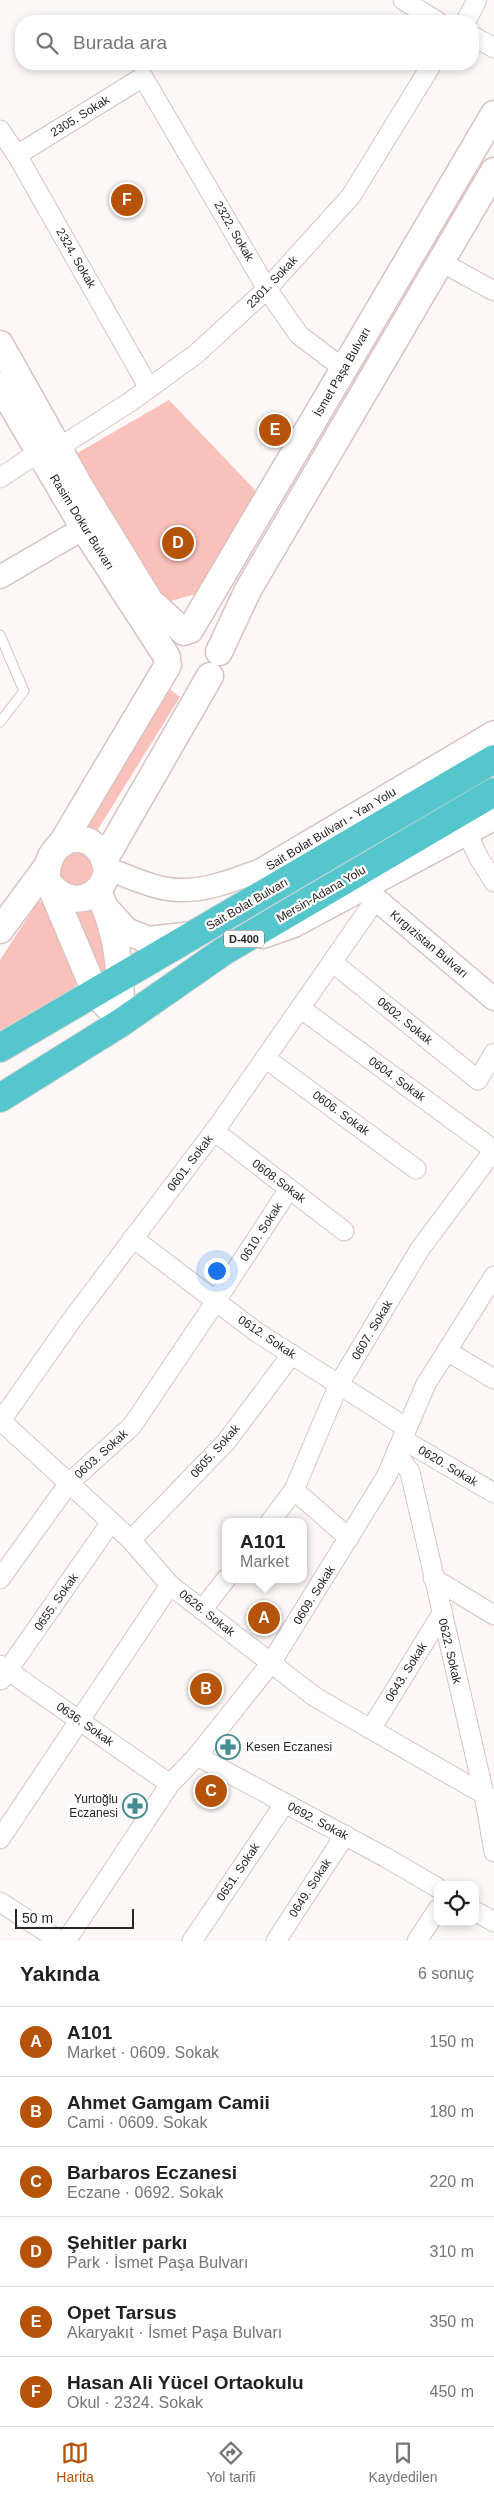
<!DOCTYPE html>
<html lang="tr">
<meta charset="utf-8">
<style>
body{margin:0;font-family:Helvetica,sans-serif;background:#f2f2f2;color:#202124}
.controls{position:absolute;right:15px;bottom:15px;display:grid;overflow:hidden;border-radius:10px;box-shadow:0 2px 8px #0003}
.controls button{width:45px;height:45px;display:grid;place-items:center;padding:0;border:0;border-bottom:1px solid #e0e0e0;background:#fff;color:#202124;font:25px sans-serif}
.scale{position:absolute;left:15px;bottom:12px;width:119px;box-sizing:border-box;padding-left:5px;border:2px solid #2c2322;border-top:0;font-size:14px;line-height:18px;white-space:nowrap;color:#2c2322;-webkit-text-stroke:4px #fff;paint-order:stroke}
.you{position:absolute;left:216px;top:1270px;width:18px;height:18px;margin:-12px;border:4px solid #fff;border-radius:50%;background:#1a73e8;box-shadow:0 0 0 8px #1a73e833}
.badge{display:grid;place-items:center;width:32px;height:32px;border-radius:50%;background:#b45309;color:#fff;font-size:16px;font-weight:700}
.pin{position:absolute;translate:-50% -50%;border:2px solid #fff;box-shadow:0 1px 5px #0006}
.popup{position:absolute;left:222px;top:1518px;width:85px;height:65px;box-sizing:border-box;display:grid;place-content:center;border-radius:10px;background:#fff;filter:drop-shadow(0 1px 4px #0005);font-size:16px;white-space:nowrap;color:#757577}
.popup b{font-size:19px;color:#202124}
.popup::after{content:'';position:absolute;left:50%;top:100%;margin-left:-10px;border:10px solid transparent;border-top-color:#fff}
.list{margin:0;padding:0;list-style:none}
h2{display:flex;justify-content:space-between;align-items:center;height:65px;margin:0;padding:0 20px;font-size:21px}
h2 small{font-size:16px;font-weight:400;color:#757577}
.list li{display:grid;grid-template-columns:32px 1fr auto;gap:15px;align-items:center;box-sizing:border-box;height:70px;padding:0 20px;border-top:1px solid #e0e0e0}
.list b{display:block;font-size:19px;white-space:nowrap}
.list p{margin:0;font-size:16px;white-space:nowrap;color:#757577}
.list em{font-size:16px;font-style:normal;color:#757577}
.icon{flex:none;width:28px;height:28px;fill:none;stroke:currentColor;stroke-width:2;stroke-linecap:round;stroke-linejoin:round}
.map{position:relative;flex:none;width:494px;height:1941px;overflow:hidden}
.search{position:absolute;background:#fff;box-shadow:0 2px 8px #0003;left:15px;right:15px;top:15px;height:55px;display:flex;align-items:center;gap:12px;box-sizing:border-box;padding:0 18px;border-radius:20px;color:#757577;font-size:19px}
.sheet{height:485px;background:#fff}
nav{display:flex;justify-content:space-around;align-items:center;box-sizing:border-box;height:70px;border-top:1px solid #e0e0e0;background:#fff;font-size:14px;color:#757577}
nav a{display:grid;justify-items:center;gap:2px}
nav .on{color:#b45309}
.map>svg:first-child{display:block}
.green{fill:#fac0ba}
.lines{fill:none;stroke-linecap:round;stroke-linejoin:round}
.service-casing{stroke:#dac2c0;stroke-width:11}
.minor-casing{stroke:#dac2c0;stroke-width:21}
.tertiary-casing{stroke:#dac2c0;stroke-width:25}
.secondary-casing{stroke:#dac2c0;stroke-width:29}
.trunk-casing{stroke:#d5d3d3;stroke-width:30}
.service{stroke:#fff;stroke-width:9}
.minor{stroke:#fff;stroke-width:19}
.tertiary{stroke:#fff;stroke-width:22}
.secondary{stroke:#fff;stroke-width:26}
.trunk{stroke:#54c6cc;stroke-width:28}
.labels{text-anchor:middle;stroke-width:4.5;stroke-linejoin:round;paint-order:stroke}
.shield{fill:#fff;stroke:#6b6564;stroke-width:1}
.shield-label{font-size:11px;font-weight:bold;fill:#2c2322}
.street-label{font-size:12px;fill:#2c2322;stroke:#fff}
.poi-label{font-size:12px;fill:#2c2322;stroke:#fff;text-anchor:start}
</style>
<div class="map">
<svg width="494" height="1941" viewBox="0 0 494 1941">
<rect width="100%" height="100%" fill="#fdf8f8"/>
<g class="green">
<path d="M169 400 257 492 195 594 168 602 74 455Z"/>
<path d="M169 689 180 697 95 834 80 828Z"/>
<circle cx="75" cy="869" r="17"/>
<path d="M43 901 76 981 75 989 0 1037V960L38 902Z"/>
<path d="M97 902 106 974 101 979 70 908Z"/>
</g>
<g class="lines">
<defs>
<path id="service" d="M0 635 24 691 0 722"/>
<g id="minor">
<path d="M403 0 437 21"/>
<path d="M466 21 477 0"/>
<path d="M473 36 494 48"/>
<path d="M0 130 17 155 149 388"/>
<path d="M17 155 143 77 267 289 299 335 344 369"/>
<path d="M441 262 494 291"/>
<path d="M58 448 130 402 196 354 267 289 351 196 432 64"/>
<path d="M0 478 39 452"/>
<path d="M467 833 479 858 494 882"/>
<path d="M332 962 478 1080 494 1053"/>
<path d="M300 1008 494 1150"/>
<path d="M265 1058 416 1169"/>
<path d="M214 1131 344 1231"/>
<path d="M133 1238 255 1331 407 1428"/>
<path d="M447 1351 494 1379"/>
<path d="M0 1420 131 1540 170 1585 271 1663 315 1697 494 1800"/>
<path d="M0 1422 71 1321 218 1126 376 899"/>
<path d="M402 1439 494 1493"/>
<path d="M396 1453 410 1472 484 1794 494 1852"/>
<path d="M294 1490 349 1538"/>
<path d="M270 1522 294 1490 339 1384 420 1249 494 1150"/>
<path d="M131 1540 226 1442 292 1354"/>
<path d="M433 1578 494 1615"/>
<path d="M0 1579 69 1483 132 1426 216 1301 289 1189"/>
<path d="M202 1610 226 1579"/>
<path d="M0 1665 170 1784"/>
<path d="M1 1680 111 1522"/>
<path d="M371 1729 441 1615"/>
<path d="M197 1756 385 1857 438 1888"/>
<path d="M0 1839 170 1585"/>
<path d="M0 1902 60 1941"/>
<path d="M475 1911 494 1922"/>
<path d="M66 1941 170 1784 197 1756 271 1663 386 1477 426 1384 494 1276"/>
<path d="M192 1941 285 1803"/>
<path d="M276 1941 345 1835"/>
<path d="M417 1941 438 1909"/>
</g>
<g id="tertiary">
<path d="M0 577 84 528"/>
<path d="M106 868C130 877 158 891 184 890 210 890 235 879 259 871L494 732"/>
<path d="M364 889 494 999"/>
<path d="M263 937 294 926 494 819"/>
</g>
<g id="secondary">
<path d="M0 344 82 490 150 601 184 632"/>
<path d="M0 385 88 535 167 657"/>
<path d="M190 630 494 114"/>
<path d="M219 652 248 590 494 171"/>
<path d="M62 843 168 665"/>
<path d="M104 860 210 676"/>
<path d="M52 887C84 919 123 878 99 850 76 824 44 848 47 878L96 994 122 1022"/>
<path d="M97 891C115 922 120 963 121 999"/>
<path d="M107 910 126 931 148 940 193 935"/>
<path d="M0 930 46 868"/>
</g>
<g id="trunk">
<path d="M0 1048 494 759"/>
<path d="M0 1098 122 1022 224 951 494 792"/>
</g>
</defs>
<use href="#service" class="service-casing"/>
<use href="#minor" class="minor-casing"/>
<use href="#tertiary" class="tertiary-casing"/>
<use href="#secondary" class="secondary-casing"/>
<use href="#trunk" class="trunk-casing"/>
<use href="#service" class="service"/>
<use href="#minor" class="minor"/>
<use href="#tertiary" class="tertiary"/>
<use href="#secondary" class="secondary"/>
<use href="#trunk" class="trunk"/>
</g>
<defs>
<symbol id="pharmacy-ring" viewBox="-11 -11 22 22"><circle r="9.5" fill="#fff" stroke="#458d91" stroke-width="1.5"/><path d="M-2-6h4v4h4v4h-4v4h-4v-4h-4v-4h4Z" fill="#458d91"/></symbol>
</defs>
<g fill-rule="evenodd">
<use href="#pharmacy-ring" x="214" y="1733" width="28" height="28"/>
<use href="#pharmacy-ring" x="121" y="1792" width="28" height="28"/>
</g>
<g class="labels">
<rect class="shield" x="224" y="930.5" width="40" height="17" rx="4"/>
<g class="shield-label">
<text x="244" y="943">D-400</text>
</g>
<g class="street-label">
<text transform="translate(80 116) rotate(-32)" y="4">2305. Sokak</text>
<text transform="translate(234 231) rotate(60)" y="4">2322. Sokak</text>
<text transform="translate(76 258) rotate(60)" y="4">2324. Sokak</text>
<text transform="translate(272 282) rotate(-46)" y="4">2301. Sokak</text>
<text transform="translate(342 372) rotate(-60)" y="4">İsmet Paşa Bulvarı</text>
<text transform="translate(82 522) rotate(58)" y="4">Rasim Dokur Bulvarı</text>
<text transform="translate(331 829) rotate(-31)" y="4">Sait Bolat Bulvarı - Yan Yolu</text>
<text transform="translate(321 894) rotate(-30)" y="4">Mersin-Adana Yolu</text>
<text transform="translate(247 904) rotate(-30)" y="4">Sait Bolat Bulvarı</text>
<text transform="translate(429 944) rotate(40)" y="4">Kırgızistan Bulvarı</text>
<text transform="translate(405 1021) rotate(39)" y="4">0602. Sokak</text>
<text transform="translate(397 1079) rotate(36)" y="4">0604. Sokak</text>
<text transform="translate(341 1113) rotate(36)" y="4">0606. Sokak</text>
<text transform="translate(190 1163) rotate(-53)" y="4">0601. Sokak</text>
<text transform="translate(279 1181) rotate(37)" y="4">0608.Sokak</text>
<text transform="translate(261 1232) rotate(-57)" y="4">0610. Sokak</text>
<text transform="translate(372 1330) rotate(-59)" y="4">0607. Sokak</text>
<text transform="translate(267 1337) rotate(34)" y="4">0612. Sokak</text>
<text transform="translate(215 1451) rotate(-48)" y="4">0605. Sokak</text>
<text transform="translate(101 1454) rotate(-42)" y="4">0603. Sokak</text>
<text transform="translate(448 1466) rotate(31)" y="4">0620. Sokak</text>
<text transform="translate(314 1595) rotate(-58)" y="4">0609. Sokak</text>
<text transform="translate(56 1602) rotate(-55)" y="4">0655. Sokak</text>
<text transform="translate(207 1613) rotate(38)" y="4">0626. Sokak</text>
<text transform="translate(450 1651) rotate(77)" y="4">0622. Sokak</text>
<text transform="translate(406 1672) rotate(-58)" y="4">0643. Sokak</text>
<text transform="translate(85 1724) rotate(35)" y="4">0636. Sokak</text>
<text transform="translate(318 1821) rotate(28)" y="4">0692. Sokak</text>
<text transform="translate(238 1872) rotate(-56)" y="4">0651. Sokak</text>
<text transform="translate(310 1888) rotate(-57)" y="4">0649. Sokak</text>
</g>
<g class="poi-label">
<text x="246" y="1751">Kesen Eczanesi</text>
<text x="118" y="1803" text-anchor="end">Yurtoğlu<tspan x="118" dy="14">Eczanesi</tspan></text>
</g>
</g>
</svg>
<div class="controls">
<button><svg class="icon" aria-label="locate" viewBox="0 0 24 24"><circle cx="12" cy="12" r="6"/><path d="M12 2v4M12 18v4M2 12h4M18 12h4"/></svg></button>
</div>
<div class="scale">50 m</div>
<div class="you"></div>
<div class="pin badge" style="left:264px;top:1618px">A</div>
<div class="popup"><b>A101</b>Market</div>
<div class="pin badge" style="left:206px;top:1689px">B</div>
<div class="pin badge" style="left:211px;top:1791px">C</div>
<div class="pin badge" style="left:178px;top:543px">D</div>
<div class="pin badge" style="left:275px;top:430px">E</div>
<div class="pin badge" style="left:127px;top:200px">F</div>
<div class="search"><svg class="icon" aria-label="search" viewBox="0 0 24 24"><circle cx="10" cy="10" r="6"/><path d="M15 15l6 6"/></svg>Burada ara</div>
</div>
<section class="sheet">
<h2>Yakında<small>6 sonuç</small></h2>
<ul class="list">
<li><span class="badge">A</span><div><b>A101</b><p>Market · 0609. Sokak</p></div><em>150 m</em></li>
<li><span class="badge">B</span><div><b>Ahmet Gamgam Camii</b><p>Cami · 0609. Sokak</p></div><em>180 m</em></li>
<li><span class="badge">C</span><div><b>Barbaros Eczanesi</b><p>Eczane · 0692. Sokak</p></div><em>220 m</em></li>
<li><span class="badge">D</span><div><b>Şehitler parkı</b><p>Park · İsmet Paşa Bulvarı</p></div><em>310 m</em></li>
<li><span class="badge">E</span><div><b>Opet Tarsus</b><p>Akaryakıt · İsmet Paşa Bulvarı</p></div><em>350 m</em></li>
<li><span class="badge">F</span><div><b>Hasan Ali Yücel Ortaokulu</b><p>Okul · 2324. Sokak</p></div><em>450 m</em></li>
</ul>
</section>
<nav>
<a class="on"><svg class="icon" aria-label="map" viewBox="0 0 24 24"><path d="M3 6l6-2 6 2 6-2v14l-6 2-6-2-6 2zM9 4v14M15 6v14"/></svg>Harita</a>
<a><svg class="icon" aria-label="directions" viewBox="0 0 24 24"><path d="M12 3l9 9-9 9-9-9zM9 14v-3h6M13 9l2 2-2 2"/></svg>Yol tarifi</a>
<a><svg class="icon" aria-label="saved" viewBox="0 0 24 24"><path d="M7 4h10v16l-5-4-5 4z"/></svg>Kaydedilen</a>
</nav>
